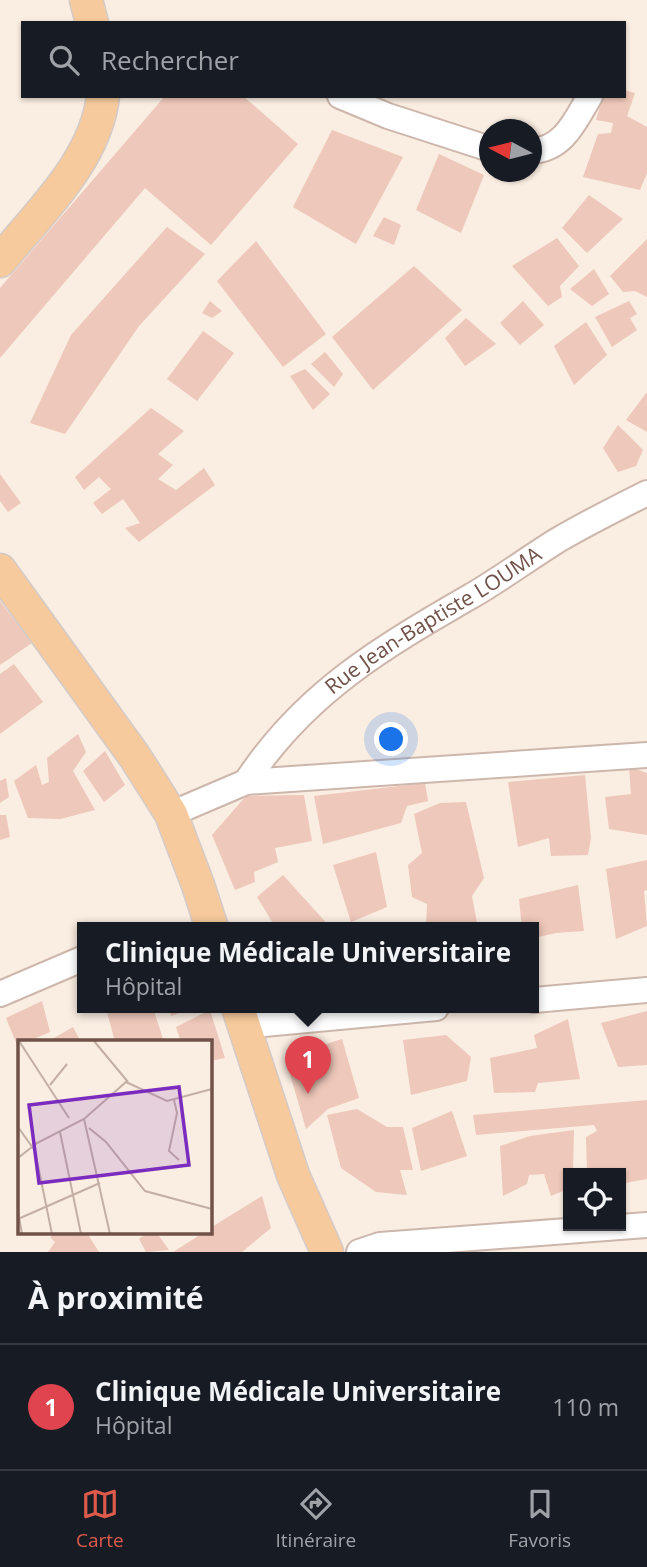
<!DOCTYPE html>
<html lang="fr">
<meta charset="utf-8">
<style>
body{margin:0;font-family:"Open Sans",sans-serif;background:#20242c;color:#f1f3f6}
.controls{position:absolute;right:21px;bottom:21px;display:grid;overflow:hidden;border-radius:0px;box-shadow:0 2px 5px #0004}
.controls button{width:63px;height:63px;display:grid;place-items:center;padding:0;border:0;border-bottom:2px solid #363941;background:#171b24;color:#f1f3f6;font:35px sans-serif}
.compass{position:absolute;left:479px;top:119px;width:63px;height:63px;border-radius:50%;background:#171b24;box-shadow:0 2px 5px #0004;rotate:277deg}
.you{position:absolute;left:392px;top:740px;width:24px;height:24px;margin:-18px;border:5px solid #fff;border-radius:50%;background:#1a73e8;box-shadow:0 0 0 10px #1a73e833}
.badge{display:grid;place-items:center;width:46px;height:46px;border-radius:50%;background:#de5b4c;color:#fff;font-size:23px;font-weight:700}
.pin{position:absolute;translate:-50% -58px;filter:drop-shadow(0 2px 4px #0008)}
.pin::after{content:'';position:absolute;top:37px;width:24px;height:21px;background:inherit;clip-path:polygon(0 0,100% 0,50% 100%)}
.popup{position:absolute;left:77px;top:922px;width:462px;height:91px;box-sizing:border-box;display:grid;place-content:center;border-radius:0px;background:#171b24;filter:drop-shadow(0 2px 5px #0005);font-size:23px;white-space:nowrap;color:#9ea1a6}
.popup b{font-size:26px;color:#f1f3f6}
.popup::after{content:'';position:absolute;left:50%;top:100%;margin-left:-14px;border:14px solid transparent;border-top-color:#171b24}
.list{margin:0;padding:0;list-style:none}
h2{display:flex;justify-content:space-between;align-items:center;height:91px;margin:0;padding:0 28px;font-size:30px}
h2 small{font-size:23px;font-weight:400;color:#9ea1a6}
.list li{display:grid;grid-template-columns:46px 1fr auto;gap:21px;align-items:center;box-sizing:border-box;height:126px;padding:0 28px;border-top:2px solid #363941}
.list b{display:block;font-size:26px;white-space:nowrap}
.list p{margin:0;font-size:23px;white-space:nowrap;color:#9ea1a6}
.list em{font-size:23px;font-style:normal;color:#9ea1a6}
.icon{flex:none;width:38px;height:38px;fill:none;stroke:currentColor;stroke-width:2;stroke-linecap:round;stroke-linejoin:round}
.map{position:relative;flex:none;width:647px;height:1252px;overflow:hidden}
.search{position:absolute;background:#171b24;box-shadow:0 2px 5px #0004;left:21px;right:21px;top:21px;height:77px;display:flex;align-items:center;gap:18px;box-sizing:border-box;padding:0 24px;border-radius:0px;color:#9ea1a6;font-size:26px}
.sheet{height:217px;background:#171b24}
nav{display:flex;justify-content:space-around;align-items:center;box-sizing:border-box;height:98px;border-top:2px solid #363941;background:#171b24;font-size:19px;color:#9ea1a6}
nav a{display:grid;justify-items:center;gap:4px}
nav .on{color:#de5b4c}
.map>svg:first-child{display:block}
.building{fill:#eec8ba}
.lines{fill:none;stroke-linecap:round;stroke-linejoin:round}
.minor-casing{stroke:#cdb6ab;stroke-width:28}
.major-casing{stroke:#d4cbc8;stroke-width:35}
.minor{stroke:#fff;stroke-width:24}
.major{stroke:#f6ca9c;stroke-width:32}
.labels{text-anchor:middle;stroke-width:6;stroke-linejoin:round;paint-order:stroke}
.street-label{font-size:21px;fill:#705249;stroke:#fef2e6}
.inset-road{fill:none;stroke:#c3afa4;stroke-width:2}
.view{fill:#7b2cbf;fill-opacity:0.15;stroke:#7b2cbf;stroke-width:3.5}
.inset-edge{fill:none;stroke:#705249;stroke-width:3.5}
</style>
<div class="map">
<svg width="647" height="1252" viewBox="0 0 647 1252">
<rect width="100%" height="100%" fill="#faede1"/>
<g class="building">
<path d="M624 90 635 93 627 116 647 127V173L640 190 583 177 598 134 611 133 613 123 596 120 603 96H624Z"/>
<path d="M165 96H243L298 144 211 245 145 188 0 358V288Z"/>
<path d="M332 130 403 157 356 244 293 207Z"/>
<path d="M439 154 484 175 461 233 416 210Z"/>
<path d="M589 195 623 219 587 253 562 228Z"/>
<path d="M384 217 401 225 394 245 373 236Z"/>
<path d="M167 227 205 254 139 326 65 434 30 423 71 335Z"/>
<path d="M557 238 579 266 560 286 562 297 548 306 512 266Z"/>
<path d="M647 239V297L635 291 623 292 610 276Z"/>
<path d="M256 241 326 334 283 367 217 281Z"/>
<path d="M414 266 462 310 373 390 332 337Z"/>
<path d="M594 269 609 294 592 306 570 289Z"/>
<path d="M210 301 222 311 212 318 202 313Z"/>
<path d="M523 301 544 325 520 345 500 323Z"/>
<path d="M629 301 637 314 630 318 637 330 612 347 595 317Z"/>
<path d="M466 318 496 344 465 366 445 338Z"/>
<path d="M586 322 607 355 574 385 554 346Z"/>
<path d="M203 331 234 353 197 401 167 379Z"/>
<path d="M325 352 343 374 334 387 311 364Z"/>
<path d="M305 369 330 394 313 410 290 376Z"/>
<path d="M647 392V432L626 420Z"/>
<path d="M151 408 184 431 158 454 173 465 158 479 176 490 204 468 215 485 139 542 125 528 140 523 123 499 102 514 93 503 111 489 99 477 84 490 75 477Z"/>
<path d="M618 425 643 450 636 466 618 472 603 448Z"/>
<path d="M0 474 21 503 8 512 0 501Z"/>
<path d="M0 601 32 643 0 665Z"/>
<path d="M14 664 43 702 0 734V674Z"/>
<path d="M78 734 86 752 73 771 95 810 60 819 28 818 14 781 36 765 42 785 49 782 47 758Z"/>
<path d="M105 751 125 785 104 802 83 771Z"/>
<path d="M629 767 647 773V835L609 829 605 797 631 794Z"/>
<path d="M585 775 591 838 588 855 551 856 549 838 518 847 508 782Z"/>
<path d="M6 778 9 797 0 803V781Z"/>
<path d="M425 783 428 801 407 806 401 823 323 844 314 796Z"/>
<path d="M304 795 312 841 275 848 278 862 254 872 255 882 235 890 212 835 246 796Z"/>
<path d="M466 802 484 878 472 896 478 928H426L427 904 412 897 408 865 422 853 414 814 440 803Z"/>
<path d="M0 815H6L10 837 0 840Z"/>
<path d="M376 852 387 907 351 922 333 865Z"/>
<path d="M647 860V890L644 891 647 926 616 939 606 869Z"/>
<path d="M283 875 331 928H276L257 897Z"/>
<path d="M578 885 584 931 556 933 534 938V928H522L519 899Z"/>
<path d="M42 1001 50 1032 26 1042H19V1050L6 1018Z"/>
<path d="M106 1008H153L164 1042H115Z"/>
<path d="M169 1008H192V1009L171 1016Z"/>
<path d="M210 1010 225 1058 210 1061V1042H181L176 1027Z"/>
<path d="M647 1011V1065L618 1067 601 1023Z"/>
<path d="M568 1019 580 1079 538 1083 535 1092 494 1093 490 1058 537 1048 534 1035Z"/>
<path d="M73 1027 81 1042H47Z"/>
<path d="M446 1035 471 1057 467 1081 411 1095 403 1040Z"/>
<path d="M342 1039 359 1098 328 1109 306 1129 285 1057Z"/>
<path d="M647 1100V1179L625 1183 621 1173H587L586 1137 597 1131 594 1125 476 1135 473 1115Z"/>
<path d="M357 1109 387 1127H403L413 1170H400L407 1195 376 1192 341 1168 327 1115Z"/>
<path d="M452 1111 467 1156 421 1171 412 1128Z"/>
<path d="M574 1130 573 1173H568V1189L551 1196 544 1174 529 1175 527 1184 503 1196 500 1146 530 1136Z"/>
<path d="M262 1196 271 1228 242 1252H173L203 1233H210V1228Z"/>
<path d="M58 1233H87L99 1252H48L55 1242 50 1237Z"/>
<path d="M147 1233H157L169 1250 146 1252 139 1239Z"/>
</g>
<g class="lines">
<defs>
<g id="minor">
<path d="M340 96 388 116 490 149"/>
<path d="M532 151C564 149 575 121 590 96"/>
<path id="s1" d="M246 782C305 692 383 647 473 595 502 578 529 558 558 540 587 523 617 508 647 493"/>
<path d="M171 814 246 782 647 755"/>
<path d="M0 994 82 959"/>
<path d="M534 1000 647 990"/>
<path d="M244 1026 436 1008"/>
<path d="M359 1252 380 1245 647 1225"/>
</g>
<g id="major">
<path d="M86 0 92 23"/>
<path d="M0 261C39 213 96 160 103 96"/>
<path d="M0 570 135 757 171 814 198 885 212 928"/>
<path d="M238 1008 293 1175 327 1252"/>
</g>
</defs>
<use href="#minor" class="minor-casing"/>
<use href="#major" class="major-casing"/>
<use href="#minor" class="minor"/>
<use href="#major" class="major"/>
</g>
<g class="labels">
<g class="street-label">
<text dy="7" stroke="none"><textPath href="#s1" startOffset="250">Rue Jean-Baptiste LOUMA</textPath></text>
</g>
</g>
<g transform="translate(18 1040)">
<rect width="194" height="194" fill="#faede1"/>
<path class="inset-road" d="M1 1 51 78M76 1 110 42M32 45 49 24M156 60 159 73 151 111 161 120M66 79 92 194M0 87 17 111 34 194M71 88 88 102 127 151 194 169M42 92 63 194M0 118 19 103 66 79 108 42 149 61 194 49M0 171 4 194M0 179 82 143"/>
<path class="view" d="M161 47 171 125 21 143 11 65Z"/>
<rect width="194" height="194" class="inset-edge"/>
</g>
</svg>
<div class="controls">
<button><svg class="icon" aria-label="locate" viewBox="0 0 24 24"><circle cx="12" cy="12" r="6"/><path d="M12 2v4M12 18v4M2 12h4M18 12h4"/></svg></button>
</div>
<svg class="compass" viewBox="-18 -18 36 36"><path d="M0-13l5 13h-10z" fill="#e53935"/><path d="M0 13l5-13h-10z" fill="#9ea1a6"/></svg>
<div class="you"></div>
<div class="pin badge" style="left:308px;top:1094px;background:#e0444e">1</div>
<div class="popup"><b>Clinique Médicale Universitaire</b>Hôpital</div>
<div class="search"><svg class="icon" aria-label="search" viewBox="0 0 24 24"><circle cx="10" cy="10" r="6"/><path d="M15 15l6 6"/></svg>Rechercher</div>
</div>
<section class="sheet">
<h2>À proximité<small></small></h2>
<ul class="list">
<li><span class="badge" style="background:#e0444e">1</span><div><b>Clinique Médicale Universitaire</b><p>Hôpital</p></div><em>110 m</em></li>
</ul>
</section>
<nav>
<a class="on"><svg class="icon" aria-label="map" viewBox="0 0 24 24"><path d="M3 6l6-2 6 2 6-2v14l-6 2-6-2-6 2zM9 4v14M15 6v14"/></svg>Carte</a>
<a><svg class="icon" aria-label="directions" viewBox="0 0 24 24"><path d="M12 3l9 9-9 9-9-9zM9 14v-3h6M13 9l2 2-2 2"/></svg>Itinéraire</a>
<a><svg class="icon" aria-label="saved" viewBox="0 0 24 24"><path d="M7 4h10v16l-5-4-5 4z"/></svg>Favoris</a>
</nav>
